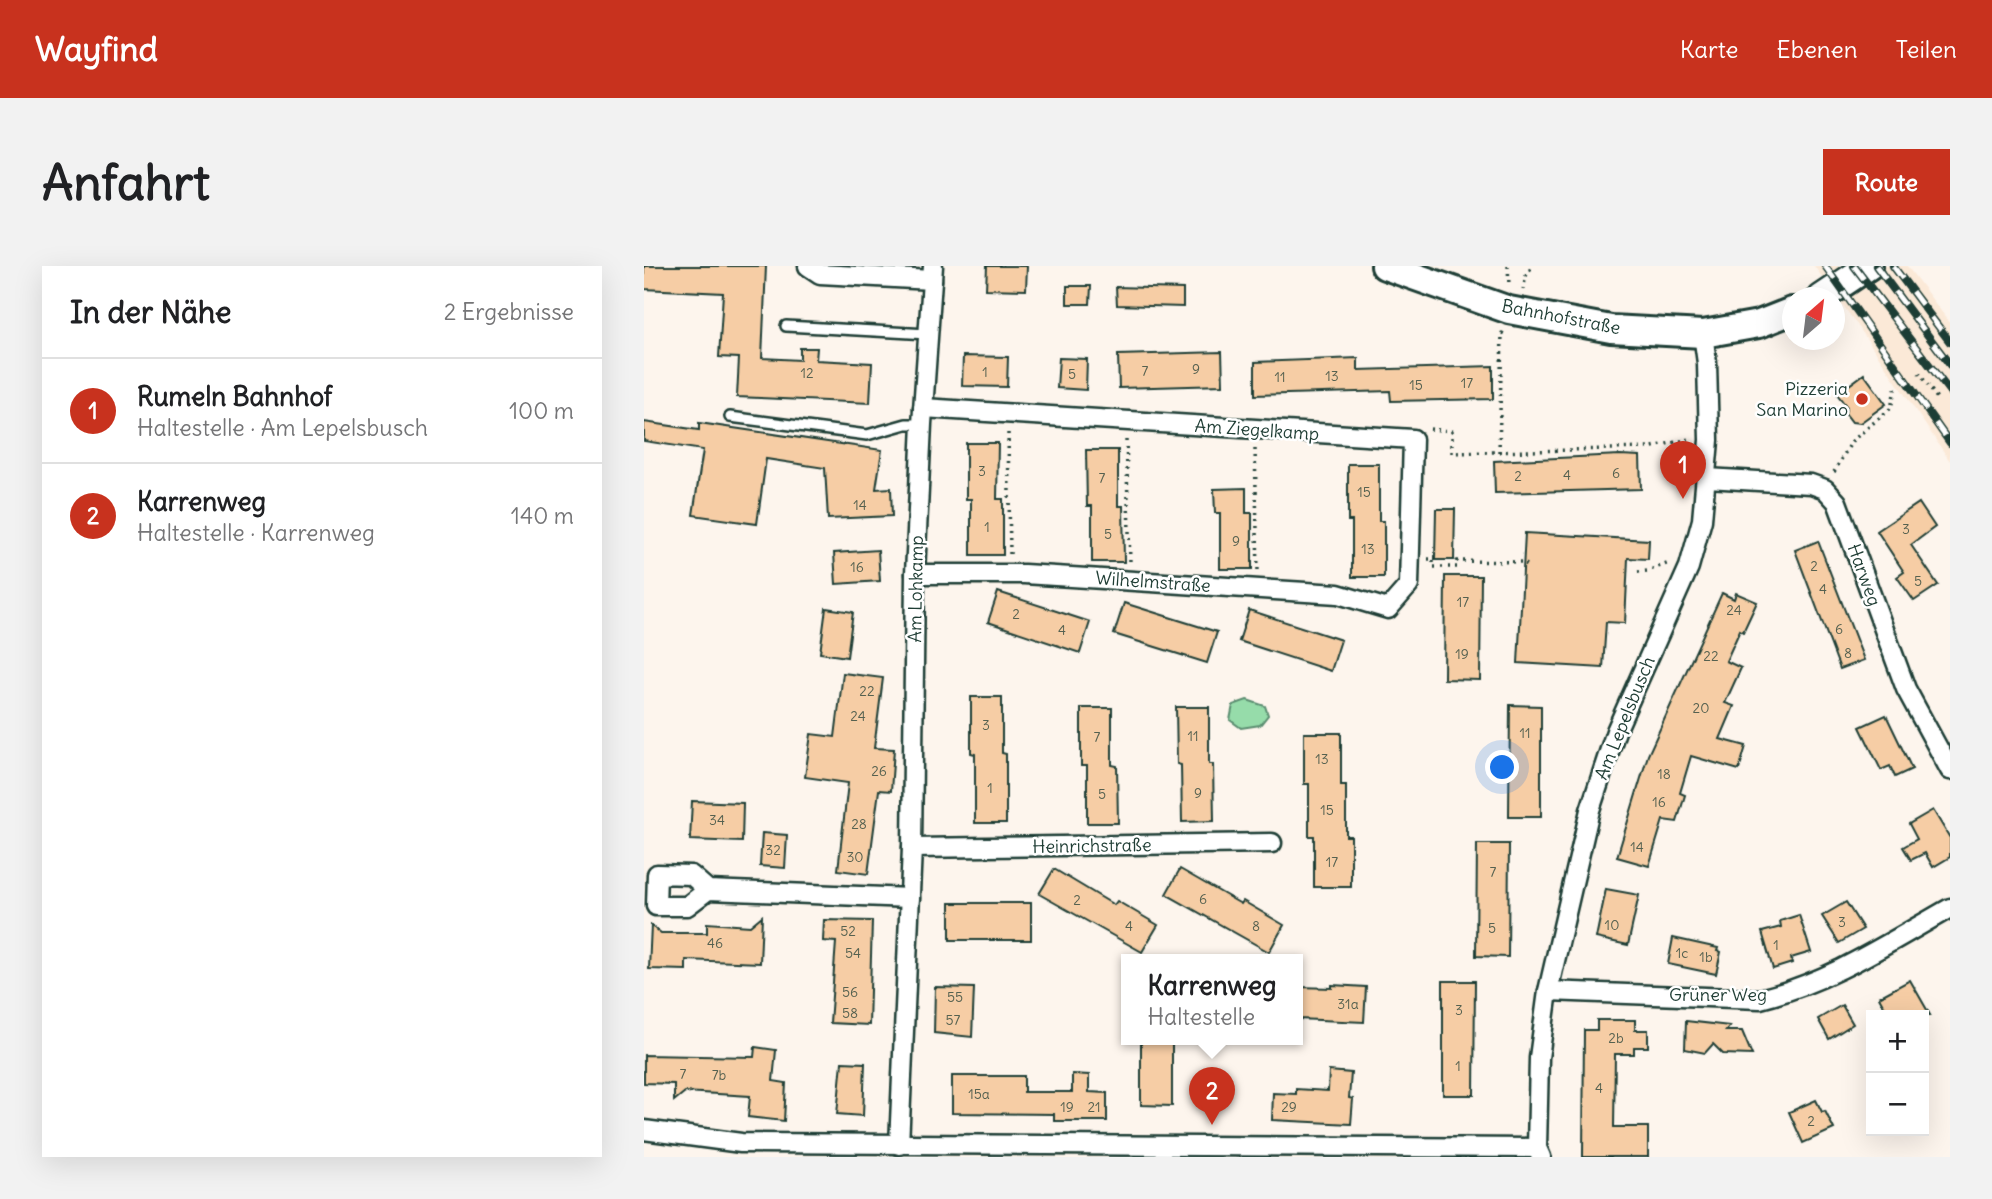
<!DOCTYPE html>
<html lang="de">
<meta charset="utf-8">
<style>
body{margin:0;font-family:Delius,sans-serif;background:#f2f2f2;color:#202124}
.controls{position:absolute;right:21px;bottom:21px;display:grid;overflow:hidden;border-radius:0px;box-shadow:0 7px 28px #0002}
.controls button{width:63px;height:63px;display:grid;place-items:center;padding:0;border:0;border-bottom:2px solid #e0e0e0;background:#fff;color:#202124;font:35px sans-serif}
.compass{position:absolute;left:1138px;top:21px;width:63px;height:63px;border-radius:50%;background:#fff;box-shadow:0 7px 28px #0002;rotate:28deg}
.you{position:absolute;left:859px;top:502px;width:24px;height:24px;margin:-18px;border:5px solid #fff;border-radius:50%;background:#1a73e8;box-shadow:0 0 0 10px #1a73e833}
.badge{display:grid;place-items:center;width:46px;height:46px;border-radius:50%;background:#c8321e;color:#fff;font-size:23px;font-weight:700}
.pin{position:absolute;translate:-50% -58px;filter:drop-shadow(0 2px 4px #0008)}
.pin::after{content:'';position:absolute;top:37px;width:24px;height:21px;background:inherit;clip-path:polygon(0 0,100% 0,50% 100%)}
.popup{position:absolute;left:477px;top:688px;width:182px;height:91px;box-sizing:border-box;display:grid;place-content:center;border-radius:0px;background:#fff;filter:drop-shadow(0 2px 5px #0005);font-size:23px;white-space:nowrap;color:#757577}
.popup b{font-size:26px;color:#202124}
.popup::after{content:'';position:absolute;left:50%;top:100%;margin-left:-14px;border:14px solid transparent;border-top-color:#fff}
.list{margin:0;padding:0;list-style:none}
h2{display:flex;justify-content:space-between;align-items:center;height:91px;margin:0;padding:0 28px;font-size:30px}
h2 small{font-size:23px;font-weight:400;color:#757577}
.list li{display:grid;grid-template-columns:46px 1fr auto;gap:21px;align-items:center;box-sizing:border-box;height:105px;padding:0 28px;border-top:2px solid #e0e0e0}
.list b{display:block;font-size:26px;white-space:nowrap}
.list p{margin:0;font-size:23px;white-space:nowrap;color:#757577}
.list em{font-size:23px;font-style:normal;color:#757577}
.map{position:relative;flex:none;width:1306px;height:891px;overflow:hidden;border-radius:0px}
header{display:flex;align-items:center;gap:42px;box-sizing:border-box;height:98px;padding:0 35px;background:#c8321e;color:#fff}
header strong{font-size:33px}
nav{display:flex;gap:38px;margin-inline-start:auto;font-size:24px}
.intro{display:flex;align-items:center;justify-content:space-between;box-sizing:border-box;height:168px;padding:0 42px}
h1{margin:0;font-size:49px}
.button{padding:18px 32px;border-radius:0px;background:#c8321e;color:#fff;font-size:24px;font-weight:700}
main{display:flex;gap:42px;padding:0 42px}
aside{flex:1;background:#fff;border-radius:0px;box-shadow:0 7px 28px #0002}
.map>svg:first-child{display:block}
.built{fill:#fbe9d7}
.green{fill:#96dcaa;stroke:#5a8c6f;stroke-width:2}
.building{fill:#f6cda5;stroke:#1f3d34;stroke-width:2}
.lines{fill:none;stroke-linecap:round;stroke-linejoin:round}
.lane-casing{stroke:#1f3d34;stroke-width:14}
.street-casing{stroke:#1f3d34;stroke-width:23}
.secondary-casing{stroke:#1f3d34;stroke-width:32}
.path{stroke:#1f3d34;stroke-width:3.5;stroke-dasharray:2 5;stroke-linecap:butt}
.lane{stroke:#fff;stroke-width:9}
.street{stroke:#fff;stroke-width:18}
.secondary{stroke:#fff;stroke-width:26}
.rail-casing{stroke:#1f3d34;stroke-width:8}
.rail{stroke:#fff;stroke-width:5;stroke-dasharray:16;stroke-linecap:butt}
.poi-dot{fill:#c8321e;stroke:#fff;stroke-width:2.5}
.labels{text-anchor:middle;stroke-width:5;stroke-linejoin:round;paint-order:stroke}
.number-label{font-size:14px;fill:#556150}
.street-label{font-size:18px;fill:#1f3d34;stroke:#fff}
.poi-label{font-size:18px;fill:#1f3d34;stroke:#fff;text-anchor:end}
</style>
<header>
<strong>Wayfind</strong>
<nav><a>Karte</a><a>Ebenen</a><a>Teilen</a></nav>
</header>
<div class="intro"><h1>Anfahrt</h1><a class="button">Route</a></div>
<main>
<aside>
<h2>In der Nähe<small>2 Ergebnisse</small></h2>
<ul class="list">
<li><span class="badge">1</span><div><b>Rumeln Bahnhof</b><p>Haltestelle · Am Lepelsbusch</p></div><em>100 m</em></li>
<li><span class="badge">2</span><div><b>Karrenweg</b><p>Haltestelle · Karrenweg</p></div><em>140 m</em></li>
</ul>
</aside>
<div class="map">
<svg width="1306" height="891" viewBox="0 0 1306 891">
<rect width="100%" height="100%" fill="#fdf5ed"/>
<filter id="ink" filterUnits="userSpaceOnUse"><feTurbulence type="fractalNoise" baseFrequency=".0143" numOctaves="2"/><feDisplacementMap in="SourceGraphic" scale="14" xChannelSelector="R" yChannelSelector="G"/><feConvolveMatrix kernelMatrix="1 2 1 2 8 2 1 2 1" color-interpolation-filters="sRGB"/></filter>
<g filter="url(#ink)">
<path class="built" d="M1170 0H1263L1306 57V195L1214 60Z"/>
<path class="green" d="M603 434 621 440 624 449 616 459 597 462 586 454 589 439Z"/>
<g class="building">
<path d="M0 0H122L118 92 156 94V82H173L172 94 228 97 226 137 93 131 95 92 75 91 79 27 0 23Z"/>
<path d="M343 0H383L382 24 342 23Z"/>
<path d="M423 20H447L446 38H423Z"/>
<path d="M472 21 539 23V41L473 39Z"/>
<path d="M578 86 579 119 475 122 474 89Z"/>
<path d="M319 90 364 91 363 121 318 120Z"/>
<path d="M415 92 443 93 442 124 413 122Z"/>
<path d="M714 92V104L849 100V133L747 135 746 125 611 129V96Z"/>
<path d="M1220 108 1242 138 1216 157 1208 156 1201 147 1203 141 1193 128Z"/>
<path d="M0 156 55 164V157L238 184 232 223 247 222 248 250 184 253 181 202 122 193 113 258 49 249 59 184 0 175Z"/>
<path d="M322 177H354L353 233H359V289H327V233H322Z"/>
<path d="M442 184H474V240H479L480 296H448V240H443Z"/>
<path d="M976 189 996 190 997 223 851 227 850 195Z"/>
<path d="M704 198H735V255H740V311H708V255H704Z"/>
<path d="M602 222V247H608V303H576V247H571L570 223Z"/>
<path d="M1275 237 1291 261 1267 279 1294 319 1270 335 1253 311 1260 306 1233 265Z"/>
<path d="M792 243H811L810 294H791Z"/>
<path d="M881 267 1005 274 1004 293 984 292 981 357 962 356 959 402 874 397Z"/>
<path d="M1174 275 1220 394 1196 403 1151 284Z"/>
<path d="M234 284 236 315 192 318 190 287Z"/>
<path d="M801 310H837L836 414 800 413Z"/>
<path d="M354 326 446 356 436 387 344 356Z"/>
<path d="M1078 327 1090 333 1092 327 1113 336 1099 366 1096 364 1082 395 1097 402 1081 437 1090 440 1076 473 1102 480 1095 504 1047 490 1036 527 1041 529 1033 556 1019 554 1005 600 973 591 1004 489Z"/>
<path d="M480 337 573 366 563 397 470 368Z"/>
<path d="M182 342 209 346 203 391 176 387Z"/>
<path d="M605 344 697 374 687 405 595 375Z"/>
<path d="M199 407 239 412 230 482 250 483 247 525 235 524 224 608 194 604 204 517 161 511 167 468 191 471Z"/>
<path d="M327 431H358V487L362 488V557H331V488L327 487Z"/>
<path d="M866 439 897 440V551H865Z"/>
<path d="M532 441H565V498H569L570 555 538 556 537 499 533 498Z"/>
<path d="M437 442H468V499L473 500 474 557H443V500H437Z"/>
<path d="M1242 449 1268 503 1251 511 1246 500 1237 504 1216 461Z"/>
<path d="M660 467H697V519H702V570H707V621H670V570H665V518H660Z"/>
<path d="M48 535 99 537 98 576 46 574Z"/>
<path d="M1289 544 1306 572V591L1289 601 1281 587 1267 594 1259 581 1273 573 1265 558Z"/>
<path d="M118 567 143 569 141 602 116 600Z"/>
<path d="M833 578H865L864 691 832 690Z"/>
<path d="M410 603 470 639 473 635 514 659 498 686 395 628Z"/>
<path d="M536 603 597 638 599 635 640 659 625 686 522 628Z"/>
<path d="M962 623 995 629 984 679 952 672Z"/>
<path d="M1202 636 1219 663 1195 677 1178 650Z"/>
<rect x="306" y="637" width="81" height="37"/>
<path d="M1155 649 1167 686 1147 692 1148 697 1129 703 1118 666 1137 661 1136 655Z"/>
<path d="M118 650 116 697 42 694V704L5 703 7 659 17 667H63V657L106 660Z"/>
<path d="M180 654 228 655 225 759 186 757 192 676 179 675Z"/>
<path d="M1029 672 1074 682 1073 685 1077 686 1072 708 1024 698Z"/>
<path d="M1266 714 1286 749H1245L1235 731Z"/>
<path d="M799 715H831L830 829H799Z"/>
<path d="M688 719 722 721 720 756 654 753V721L688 722Z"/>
<path d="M291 721 330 722 328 771 290 767Z"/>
<path d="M1198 739 1209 758 1185 773 1174 753Z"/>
<path d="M953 754H991V764H1004V781H990V788H971L970 861H1004V891H939L940 764H953Z"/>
<path d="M1042 755 1086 760 1082 765H1098L1108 789 1079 788 1069 778 1061 787 1041 783Z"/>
<path d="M497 775H528V840L497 839Z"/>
<path d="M111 781 132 784 129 815 142 817 140 855 104 851 106 830 41 826 30 835V818L0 817V789L110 791Z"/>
<path d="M198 796 221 797 219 850 193 848Z"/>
<path d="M685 805 707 807 705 832 709 833 707 858 628 854 629 827 652 828V823L684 825Z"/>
<path d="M428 808 445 809V826L463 827V855H410V848L308 847V810H380V826H428Z"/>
<path d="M1172 834 1178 846 1181 845 1190 863 1159 877 1145 846Z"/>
</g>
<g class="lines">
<defs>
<g id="lane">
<path d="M142 60 284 68"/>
<path d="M86 151 223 169 262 158H278"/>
</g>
<g id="street">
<path d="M164 0 176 8 288 14"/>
<path d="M1063 212 1167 218 1181 223 1193 236 1262 423 1306 504"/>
<path d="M271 308H380L694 328 744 343 765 319 769 173 279 142"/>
<path d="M268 582 628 577"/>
<path d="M64 624 43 640H12L13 608 47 609 64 624 266 632"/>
<path d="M904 725 1116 733C1186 716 1244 677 1306 642"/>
<path d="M0 864 97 877 893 882"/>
<path d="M255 879 268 582 271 308 278 158 289 0"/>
<path d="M897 891 893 882 895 792 904 725 946 544 972 465 1045 301 1058 254 1065 174 1063 97 1059 68"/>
</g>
<g id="secondary">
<path d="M741 0 865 44 967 63 1059 68 1115 58 1148 45"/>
<path d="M1177 32 1225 0"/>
</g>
</defs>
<use href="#lane" class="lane-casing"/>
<use href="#street" class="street-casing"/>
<use href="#secondary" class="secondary-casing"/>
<g class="path">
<path d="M864 0 865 19"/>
<path d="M879 24 882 10 888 0"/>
<path d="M1275 107 1295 135"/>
<path d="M786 163 808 165V187L1004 182 1046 173"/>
<path d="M364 167 366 288"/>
<path d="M482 174 486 296"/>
<path d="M611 183 614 305"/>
<path d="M855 186 858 67 860 68"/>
<path d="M1190 206 1208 175 1247 142 1252 119"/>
<path d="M784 293H789V301H813V295L878 296 883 299"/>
<path d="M994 306 1003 305 1025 297"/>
</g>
<use href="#lane" class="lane"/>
<use href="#street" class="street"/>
<use href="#secondary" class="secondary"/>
<defs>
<g id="rail">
<path d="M1181 0 1306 177"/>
<path d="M1210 0 1306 126"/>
<path d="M1232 0 1306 99"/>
<path d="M1249 0 1306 76"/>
</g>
</defs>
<use href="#rail" class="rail-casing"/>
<use href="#rail" class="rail"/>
</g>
</g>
<circle class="poi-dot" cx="1218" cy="133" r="7"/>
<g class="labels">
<g class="number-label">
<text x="552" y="108">9</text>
<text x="501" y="110">7</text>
<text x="341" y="111">1</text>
<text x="163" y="112">12</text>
<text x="428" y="113">5</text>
<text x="688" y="115">13</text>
<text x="636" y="116">11</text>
<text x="823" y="122">17</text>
<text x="772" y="124">15</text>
<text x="338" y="210">3</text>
<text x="972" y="212">6</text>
<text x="923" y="214">4</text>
<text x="874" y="215">2</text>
<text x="458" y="217">7</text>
<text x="720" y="231">15</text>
<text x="216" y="244">14</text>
<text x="343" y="266">1</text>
<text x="1262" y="268">3</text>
<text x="464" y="273">5</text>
<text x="592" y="280">9</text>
<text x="724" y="288">13</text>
<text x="1170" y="305">2</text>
<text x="213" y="306">16</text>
<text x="1274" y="320">5</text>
<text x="1179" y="328">4</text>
<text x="819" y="341">17</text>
<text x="1090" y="349">24</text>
<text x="372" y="353">2</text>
<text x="1195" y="368">6</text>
<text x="418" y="369">4</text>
<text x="1204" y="392">8</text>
<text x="818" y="393">19</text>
<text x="1067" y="395">22</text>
<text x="223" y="430">22</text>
<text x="1057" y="447">20</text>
<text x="214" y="455">24</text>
<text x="342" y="464">3</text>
<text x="881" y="472">11</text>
<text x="549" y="475">11</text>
<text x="453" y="476">7</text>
<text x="678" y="498">13</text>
<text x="235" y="510">26</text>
<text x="1020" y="513">18</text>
<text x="346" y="527">1</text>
<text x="554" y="532">9</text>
<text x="458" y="533">5</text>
<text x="1015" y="541">16</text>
<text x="683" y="549">15</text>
<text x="73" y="559">34</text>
<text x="215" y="563">28</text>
<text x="993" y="586">14</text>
<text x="129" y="589">32</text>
<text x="211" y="596">30</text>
<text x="688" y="601">17</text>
<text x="849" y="611">7</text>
<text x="559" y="638">6</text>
<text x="433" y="639">2</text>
<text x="1198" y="661">3</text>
<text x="968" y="664">10</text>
<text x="485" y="665">4</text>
<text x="612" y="665">8</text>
<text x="848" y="667">5</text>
<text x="204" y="670">52</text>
<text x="71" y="682">46</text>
<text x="1132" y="684">1</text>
<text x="209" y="692">54</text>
<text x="1038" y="692">1c</text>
<text x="1062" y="696">1b</text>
<text x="206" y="731">56</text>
<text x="311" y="736">55</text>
<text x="704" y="743">31a</text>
<text x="815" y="749">3</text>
<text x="206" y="752">58</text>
<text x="309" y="759">57</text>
<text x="972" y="777">2b</text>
<text x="814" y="805">1</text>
<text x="39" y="813">7</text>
<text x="75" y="814">7b</text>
<text x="955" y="827">4</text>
<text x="335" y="833">15a</text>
<text x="423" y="846">19</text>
<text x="450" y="846">21</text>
<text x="645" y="846">29</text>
<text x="1167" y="860">2</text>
</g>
<g class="street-label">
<text transform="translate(917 51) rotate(11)" y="6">Bahnhofstraße</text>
<text transform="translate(613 164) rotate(4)" y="6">Am Ziegelkamp</text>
<text transform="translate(1220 309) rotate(70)" y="6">Harweg</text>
<text transform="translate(509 316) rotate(4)" y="6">Wilhelmstraße</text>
<text transform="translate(272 323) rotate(-89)" y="6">Am Lohkamp</text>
<text transform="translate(981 452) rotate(-68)" y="6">Am Lepelsbusch</text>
<text transform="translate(448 580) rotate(-1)" y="6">Heinrichstraße</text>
<text x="1074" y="735">Grüner Weg</text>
</g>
<g class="poi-label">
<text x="1204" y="129">Pizzeria<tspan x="1204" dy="21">San Marino</tspan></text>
</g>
</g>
</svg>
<div class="controls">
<button>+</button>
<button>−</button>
</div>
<svg class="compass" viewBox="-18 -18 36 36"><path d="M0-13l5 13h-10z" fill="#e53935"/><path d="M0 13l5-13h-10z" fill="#757577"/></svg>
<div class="you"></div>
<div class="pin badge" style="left:1039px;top:233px">1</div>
<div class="pin badge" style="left:568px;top:859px">2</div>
<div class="popup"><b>Karrenweg</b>Haltestelle</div>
</div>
</main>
